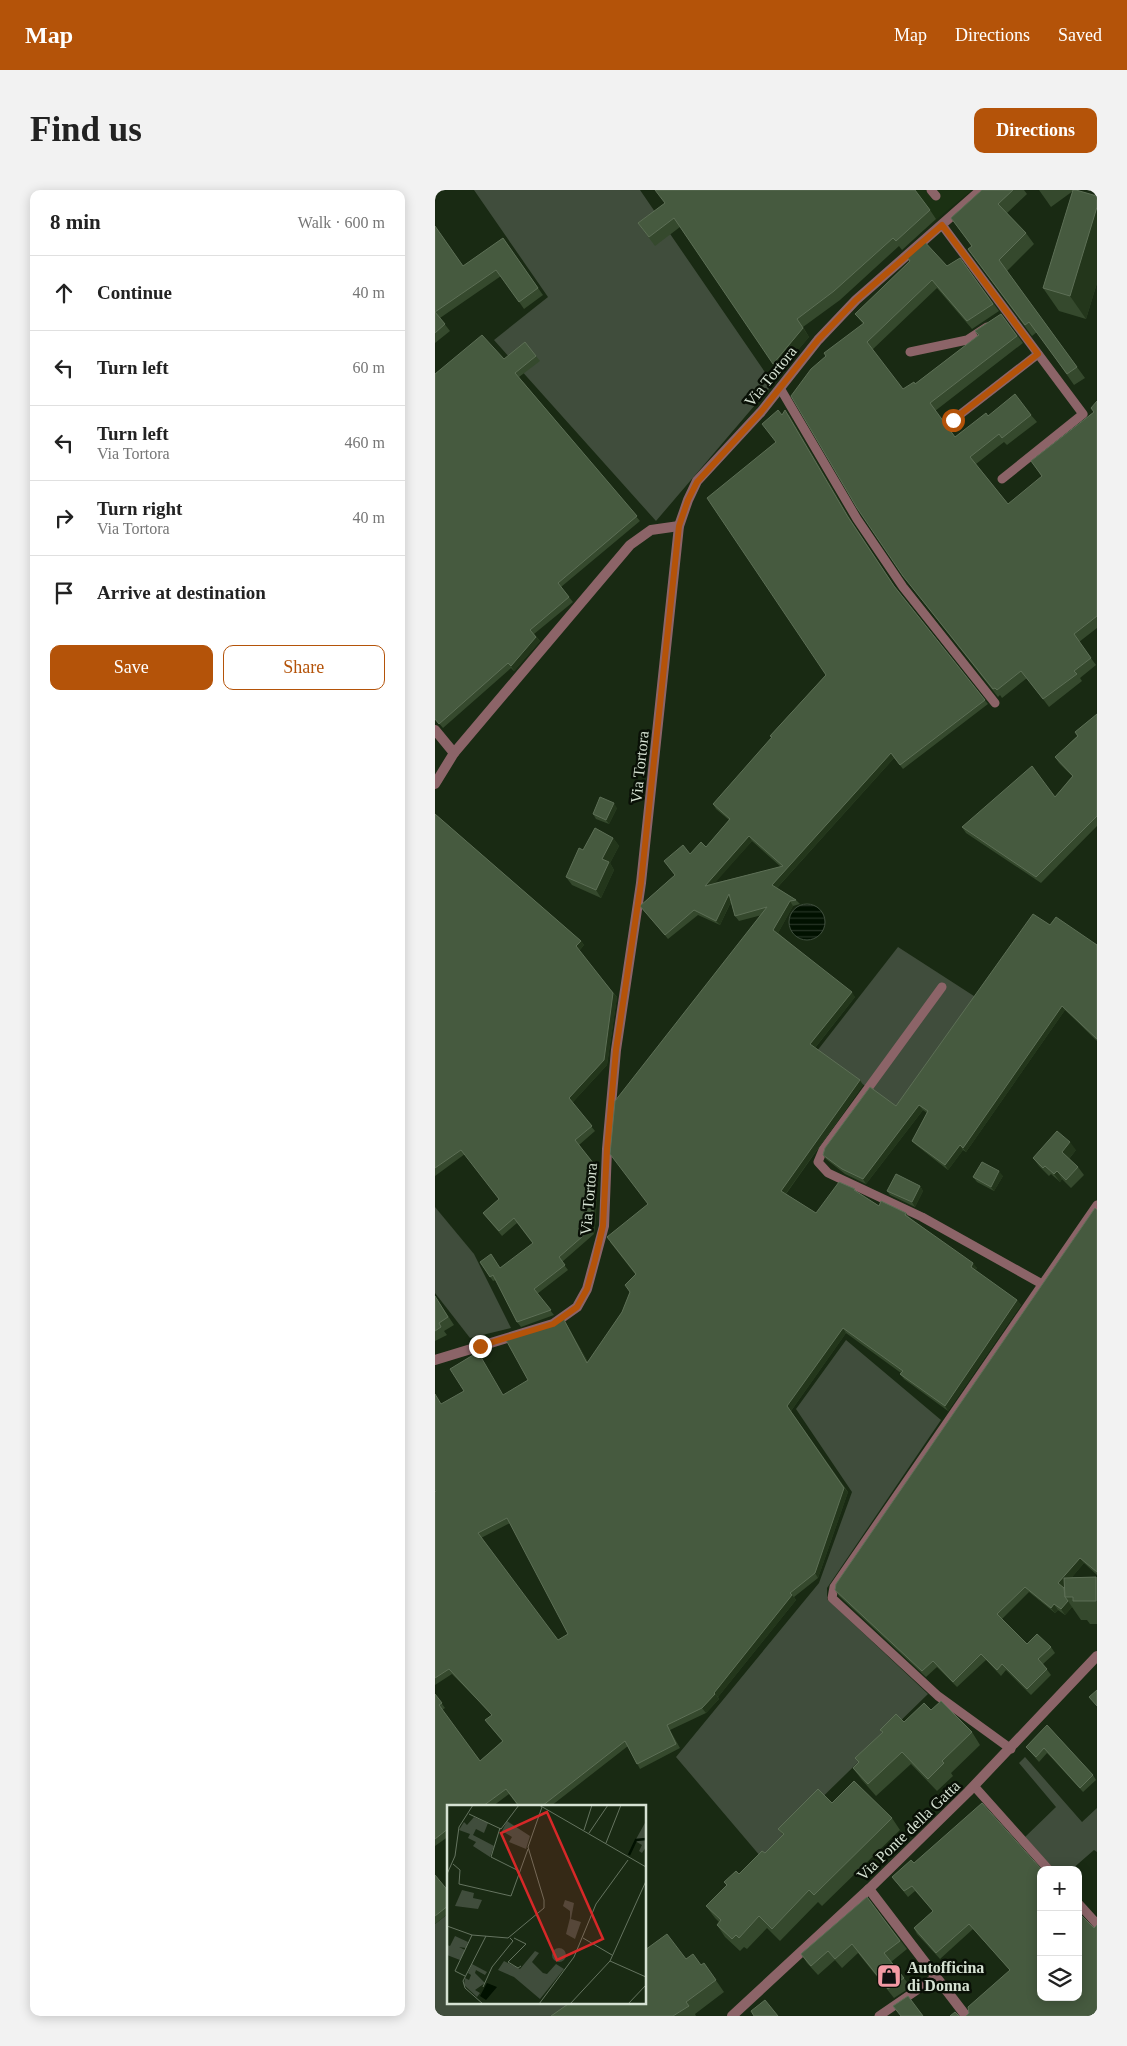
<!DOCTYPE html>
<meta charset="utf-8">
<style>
body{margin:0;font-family:"Times New Roman",serif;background:#f2f2f2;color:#222}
.controls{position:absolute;right:15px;bottom:15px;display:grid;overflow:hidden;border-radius:10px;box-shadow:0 2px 12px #0003}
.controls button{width:45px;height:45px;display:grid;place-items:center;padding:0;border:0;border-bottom:1px solid #e0e0e0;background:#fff;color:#222;font:25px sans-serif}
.stop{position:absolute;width:15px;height:15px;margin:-11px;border:4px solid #b45309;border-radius:50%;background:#fff}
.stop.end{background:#b45309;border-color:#fff;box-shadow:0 1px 5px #0008}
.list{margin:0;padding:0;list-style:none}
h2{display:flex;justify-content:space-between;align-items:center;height:65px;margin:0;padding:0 20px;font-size:21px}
h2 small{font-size:16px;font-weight:400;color:#767676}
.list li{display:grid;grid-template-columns:32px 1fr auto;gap:15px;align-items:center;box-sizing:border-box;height:75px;padding:0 20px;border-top:1px solid #e0e0e0}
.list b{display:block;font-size:19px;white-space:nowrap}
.list p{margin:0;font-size:16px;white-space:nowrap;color:#767676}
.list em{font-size:16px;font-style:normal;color:#767676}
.actions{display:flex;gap:10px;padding:15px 20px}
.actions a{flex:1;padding:11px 0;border:1px solid #b45309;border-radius:10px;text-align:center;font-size:18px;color:#b45309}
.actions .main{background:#b45309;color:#fff}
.icon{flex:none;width:28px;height:28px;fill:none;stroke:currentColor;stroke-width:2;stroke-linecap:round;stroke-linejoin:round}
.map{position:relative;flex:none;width:662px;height:1826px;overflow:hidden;border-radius:10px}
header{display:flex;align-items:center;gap:30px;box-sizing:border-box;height:70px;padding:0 25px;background:#b45309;color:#fff}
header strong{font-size:24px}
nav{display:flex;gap:28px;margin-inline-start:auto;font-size:18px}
.intro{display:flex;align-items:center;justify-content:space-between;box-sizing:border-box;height:120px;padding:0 30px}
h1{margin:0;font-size:35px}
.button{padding:12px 22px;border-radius:10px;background:#b45309;color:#fff;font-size:18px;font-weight:700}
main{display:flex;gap:30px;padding:0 30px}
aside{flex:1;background:#fff;border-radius:10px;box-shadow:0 2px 12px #0003}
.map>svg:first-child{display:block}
.built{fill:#1b3113}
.grass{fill:#404d3c}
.water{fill:url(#water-rules);stroke:#41503f}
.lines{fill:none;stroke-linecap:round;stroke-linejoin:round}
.lane{stroke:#8c6468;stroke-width:9}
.street{stroke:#8c6468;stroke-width:10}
.wall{fill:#35492d;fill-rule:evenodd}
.shaded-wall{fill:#23361b}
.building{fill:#465a3f;stroke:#5d6f56;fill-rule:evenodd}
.route{stroke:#b45309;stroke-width:6}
.labels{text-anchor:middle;stroke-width:5;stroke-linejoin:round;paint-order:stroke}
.street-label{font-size:16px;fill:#d6e2d3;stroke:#091006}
.poi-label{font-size:16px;font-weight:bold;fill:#d6e2d3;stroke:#091006;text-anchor:start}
.inset-river{fill:none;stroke:#011100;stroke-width:2.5}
.inset-road{fill:none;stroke:#657460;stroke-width:1}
.view{fill:#d62828;fill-opacity:0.15;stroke:#d62828;stroke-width:2.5}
.inset-edge{fill:none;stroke:#d6e2d3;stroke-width:2.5}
</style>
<header>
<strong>Map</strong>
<nav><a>Map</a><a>Directions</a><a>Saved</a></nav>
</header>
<div class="intro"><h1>Find us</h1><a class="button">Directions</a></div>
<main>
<aside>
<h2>8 min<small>Walk · 600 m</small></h2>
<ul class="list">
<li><svg class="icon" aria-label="ahead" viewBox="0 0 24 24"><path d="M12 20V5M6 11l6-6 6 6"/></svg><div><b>Continue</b></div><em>40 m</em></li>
<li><svg class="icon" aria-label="left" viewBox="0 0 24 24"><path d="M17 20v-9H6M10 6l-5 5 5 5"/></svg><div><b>Turn left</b></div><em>60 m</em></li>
<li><svg class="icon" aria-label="left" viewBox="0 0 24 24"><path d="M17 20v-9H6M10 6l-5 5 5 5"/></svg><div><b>Turn left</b><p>Via Tortora</p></div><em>460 m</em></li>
<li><svg class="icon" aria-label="right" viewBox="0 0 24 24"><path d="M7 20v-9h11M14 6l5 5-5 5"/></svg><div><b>Turn right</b><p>Via Tortora</p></div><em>40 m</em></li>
<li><svg class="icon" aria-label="arrive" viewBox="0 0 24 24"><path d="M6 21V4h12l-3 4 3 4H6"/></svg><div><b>Arrive at destination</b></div></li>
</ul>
<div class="actions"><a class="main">Save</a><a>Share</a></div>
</aside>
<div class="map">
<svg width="662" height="1826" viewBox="0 0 662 1826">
<defs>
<pattern id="water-rules" width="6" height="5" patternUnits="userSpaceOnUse" patternTransform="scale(1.25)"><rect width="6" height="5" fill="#011100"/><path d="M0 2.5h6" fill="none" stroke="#253324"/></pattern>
</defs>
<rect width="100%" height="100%" fill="#192a13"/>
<path class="built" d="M423 0H537L466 59Z"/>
<g class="grass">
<path d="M39 0H205L338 194 221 331 59 150 113 107Z"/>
<path d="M463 757 542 808 462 919 382 861Z"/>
<path d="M0 1017 39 1064 76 1138 35 1148 0 1103Z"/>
<path d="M411 1150 506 1230 392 1398V1409L493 1504 326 1667 241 1567 384 1393 417 1302 361 1219Z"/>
<path d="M590 1567 647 1632 662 1618V1662L659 1660 636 1680H619L590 1647 621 1617 584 1573Z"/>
<path d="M14 1723V1812H143L122 1826H0V1734Z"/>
</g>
<circle class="water" cx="372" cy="732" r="18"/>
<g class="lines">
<g class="lane">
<path d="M496 0 501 6"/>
<path d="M507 35 648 224 567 289"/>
<path d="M475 162 532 150 552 137"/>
<path d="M345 198 422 329 468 397 560 513"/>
<path d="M518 230 603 164"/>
<path d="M507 797 388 960 383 972 393 983 487 1027 607 1094"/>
<path d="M576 1559 503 1506 397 1408 399 1397 662 1015"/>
<path d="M539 1596 614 1680"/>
<path d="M643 1713 662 1734"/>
<path d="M444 1826 501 1787"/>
</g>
<g class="street">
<path d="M0 540 19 563"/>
<path d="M0 594 19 563 195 355 216 340 244 336"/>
<path d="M0 1170 118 1134 142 1117 152 1099 169 1036 172 959 181 860 206 693 244 336 253 310 262 291 326 222 383 150 421 110 546 0"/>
<path d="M434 1699 531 1826"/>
<path d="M297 1826 434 1699 533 1602 662 1466"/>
</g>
</g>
<g class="wall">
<path d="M547 0H589L592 4 572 23 591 43 599 54 572 81 650 188 639 195 602 142 597 146 541 70 533 59 537 57 516 28Z"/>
<path d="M604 0H644L643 1 662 6V93L651 129 624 121 608 98 638 1 616 17Z"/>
<path d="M230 13 495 20 501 29 467 60 464 56 405 110 368 137 374 147 344 182 245 37 220 56 203 33Z"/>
<path d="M0 36 28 76 68 48 108 105 89 119 66 86 5 128 15 141 0 153Z"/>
<path d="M525 68 564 121 537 139 502 98 437 160 468 199 480 194 543 146 540 141 566 124 588 153 500 221 520 247 553 226 596 225 602 232 572 255 569 252 541 274 573 314 607 287 596 271 659 222 662 211V438L644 452 661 475 645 488 647 491 614 517 592 488 567 508 565 505 563 507 468 386 391 167 428 134 420 124 512 76Z"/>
<path d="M101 166 105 171 84 187 205 331 126 397 138 412 99 444 105 451 79 481 76 478 8 538 0 529V184L69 169Z"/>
<path d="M347 225H354L417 332 460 397 553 514 468 579 459 568 342 698 361 710 365 714 358 716 343 743 420 807 380 858 428 895 351 1004 381 1023 422 1002 444 1016 471 1023 474 1027 542 1078 540 1080 582 1110 586 1115 513 1221 469 1189 465 1184 466 1183 411 1143 356 1221 413 1302 383 1388 359 1407 361 1410 283 1507 284 1509 271 1523 235 1540 245 1558 205 1579 193 1556 116 1616H83L74 1604 58 1616H14V1646L0 1656V1504L10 1518 7 1520 45 1571 67 1551 50 1530 57 1525 17 1484 0 1495V1302L1 1301 7 1214 69 1205 93 1190 131 1133 153 1172 187 1122 195 1102 200 1084 175 1052 213 1014 327 725 304 731 300 726 296 712 285 735 263 725 233 749 205 716 240 685 229 671 255 664 271 657 294 630 281 619 278 614 337 548 335 546 391 485 341 252ZM317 651 346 677 279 693ZM75 1333 133 1444 123 1450 46 1348Z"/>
<path d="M662 524V636L606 693 531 643 527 637 620 607 637 586 624 573 620 567 642 546 640 542Z"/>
<path d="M182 618 174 634 161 629 158 624Z"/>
<path d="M0 624 146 751 149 755 144 761 182 807 172 875 137 913 160 941 144 955 162 979 161 1028 159 1044 127 1072 133 1080 102 1104 119 1125 86 1137 82 1132 61 1090 58 1091 45 1072 65 1078 98 1054 82 1033 67 1046 51 1027 48 1023 64 1009 30 964 0 986Z"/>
<path d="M178 648 184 656 175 673 179 680 166 708 137 695 131 687 148 660Z"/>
<path d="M615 735 662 755V851L630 820 531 962 528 960 513 980 481 955 477 951 492 923 488 920 431 994 410 984 391 969 388 965 461 916Z"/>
<path d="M641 960 634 969 643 977 649 985 636 998 627 989 625 992 616 984 614 986 604 976 598 968Z"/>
<path d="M568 986 559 1001 542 992 538 987Z"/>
<path d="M485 996 488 1001 480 1017 455 1005 452 1001Z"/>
<path d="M662 1020V1385L649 1373 637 1387H662V1434H655L652 1430H646L637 1417 630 1425 623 1420 620 1423 594 1402 567 1429 592 1454 616 1457 620 1463 608 1474 616 1485 596 1505 571 1480 566 1486 551 1470 522 1497 502 1477 491 1487 404 1406 400 1400Z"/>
<path d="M0 1106 19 1135 9 1141 12 1145 0 1151Z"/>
<path d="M496 1520 537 1542 545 1555 516 1583 518 1586 502 1601 476 1574 441 1606 427 1590 418 1578 424 1573 420 1568 447 1543 445 1540 469 1532Z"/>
<path d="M612 1535 658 1585 661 1590 648 1602 612 1563 604 1572 591 1557Z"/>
<path d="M397 1613 457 1628 465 1640 387 1716 383 1712 345 1751 332 1738 312 1759 309 1757 305 1761 290 1747 282 1735 284 1732 280 1728 271 1716 292 1696 289 1692 304 1684 330 1663 348 1645 343 1639Z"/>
<path d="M479 1673 662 1826 575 1780 538 1739 505 1769 482 1744 479 1738 498 1721 480 1701 473 1707 457 1687Z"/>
<path d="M0 1685 14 1702V1723L0 1734Z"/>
<path d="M432 1707 472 1759 456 1772 476 1797 459 1808 423 1763 407 1778 400 1770 383 1785 372 1773 366 1764Z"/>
<path d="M251 1769 266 1775 269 1773 289 1802 260 1824 261 1826H116Z"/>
</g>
<g class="shaded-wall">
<path d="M662 17V93L651 129 635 106Z"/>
<path d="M368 138 374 147 344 182 338 174Z"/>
<path d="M350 220 354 225 417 332 413 327Z"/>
<path d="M101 447 105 451 79 481 76 476Z"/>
<path d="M456 563 459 568 340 700 337 695Z"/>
<path d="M179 613 182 618 174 634 171 630Z"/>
<path d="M314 646 317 651 273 701 270 696Z"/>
<path d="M178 648 184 656 175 673 179 680 166 708 161 700 167 669Z"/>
<path d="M294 704 297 709 285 735 281 731Z"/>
<path d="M355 711 358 716 342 745 338 740Z"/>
<path d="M146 751 149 755 144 761 141 756Z"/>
<path d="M417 802 420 807 379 859 375 854Z"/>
<path d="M178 803 182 807 172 875 137 913 134 908Z"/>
<path d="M627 816 630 820 531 962 528 958Z"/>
<path d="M425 890 428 895 349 1006 346 1001Z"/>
<path d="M484 915 488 920 431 994 428 989Z"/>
<path d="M635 952 641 960 633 970 627 962Z"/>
<path d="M525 955 528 960 513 980 510 975Z"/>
<path d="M159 974 162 979 161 1028 159 1044 156 1039Z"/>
<path d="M564 981 568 986 559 1001 556 997Z"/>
<path d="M622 981 627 989 625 992 619 984Z"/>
<path d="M485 996 488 1001 480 1017 477 1012Z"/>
<path d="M538 1073 542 1078 539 1082 536 1077Z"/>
<path d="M582 1110 586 1115 513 1221 510 1216Z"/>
<path d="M128 1128 131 1133 156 1178 152 1173Z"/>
<path d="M408 1138 411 1143 356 1221 352 1216Z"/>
<path d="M409 1298 413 1302 383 1388 380 1383Z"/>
<path d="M645 1368 649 1373 627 1399 623 1393Z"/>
<path d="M357 1405 361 1410 283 1507 279 1503Z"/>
<path d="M633 1411 637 1417 630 1425 626 1419Z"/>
<path d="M619 1414 623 1420 620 1423 616 1418Z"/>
<path d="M280 1504 284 1509 271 1523 267 1518Z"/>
</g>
<g class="building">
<path d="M220 0H480L495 20 461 51 458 48 399 101 362 129 368 138 338 174 239 28 214 47 203 33 230 13Z"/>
<path d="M547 0H578L563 14 591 43 564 70 642 177 632 184 594 132 590 135 533 59 537 56 516 28Z"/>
<path d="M638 0H641L662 6V17L635 106 608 98Z"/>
<path d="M0 36 28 76 68 48 103 98 84 112 61 80 0 122 10 134 0 143Z"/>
<path d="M487 49 512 76 525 68 558 114 532 131 497 90 432 152 468 199 479 192 480 194 544 145 540 141 566 124 582 146 495 213 520 247 551 223 553 226 580 204 596 225 567 248 564 244 535 267 573 314 607 286 596 271 659 222 656 218 662 211V426L639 444 656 468 639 481 642 484 608 509 586 481 562 500 560 498 558 499 468 386 422 318 356 206 376 179 391 166 389 163 429 133 420 124 475 71 470 64Z"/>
<path d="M47 145 69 169 90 152 101 166 80 183 202 326 123 393 134 407 95 440 101 447 76 476 73 473 4 534 0 529V184Z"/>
<path d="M343 220 347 225 350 220 413 327 459 396 550 510 465 575 456 563 337 695 361 710 355 711 338 740 417 802 375 854 425 890 346 1001 381 1023 404 992 420 999 419 1000 444 1016 446 1011 471 1023 470 1025 538 1073 536 1077 582 1110 510 1216 465 1184 468 1181 408 1138 352 1216 409 1298 380 1383 355 1403 357 1405 279 1503 280 1504 267 1518 232 1535 241 1554 202 1574 190 1551 107 1616H84L71 1599 48 1616H14V1638L0 1649V1504L7 1513 4 1515 45 1571 68 1551 50 1530 57 1525 14 1479 0 1488V1302L1 1301 0 1299V1204L6 1214 29 1201 15 1179 43 1162 68 1205 93 1190 71 1150 117 1136 128 1128 152 1173 187 1122 195 1102 190 1095 201 1084 172 1047 213 1014 175 964 180 911 332 717 300 726 294 704 281 731 259 720 230 745 205 716 240 685 229 671 248 655 255 664 266 652 271 657 295 629 278 614 337 547 335 546 391 485 272 308 341 252 327 234ZM314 646 348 676 270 696ZM72 1328 133 1444 123 1450 43 1343Z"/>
<path d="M662 524V626L601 687 527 637 597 576 620 607 638 586 620 567 643 546 640 542Z"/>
<path d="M165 607 179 613 171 630 158 624Z"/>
<path d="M0 624 146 751 141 756 178 803 169 870 134 908 157 936 140 950 159 974 158 1024 156 1039 124 1067 130 1075 99 1099 116 1120 82 1132 58 1085 55 1087 45 1072 56 1064 65 1078 98 1053 79 1028 64 1041 48 1023 64 1009 26 960 0 978Z"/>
<path d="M160 638 178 648 167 669 174 672 161 700 131 687 144 658 148 660Z"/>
<path d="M598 724 615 735 621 727 662 755V849L627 816 528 958 525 955 510 975 477 951 493 921 484 915 428 989 407 979 388 965 390 958 435 897 461 916Z"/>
<path d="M622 941 635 952 627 962 643 977 631 990 622 981 619 984 610 976 608 978 598 968Z"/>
<path d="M547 972 564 981 556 997 538 987Z"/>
<path d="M461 984 485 996 477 1012 452 1001Z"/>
<path d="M660 1018 662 1020V1382L645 1368 623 1393 629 1398 630 1407 633 1411 626 1419 619 1414 616 1418 590 1397 562 1424 592 1454 602 1444 616 1457 603 1469 612 1479 592 1499 567 1474 562 1480 546 1464 518 1492 498 1471 487 1481 400 1400 401 1394Z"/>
<path d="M0 1106 13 1127 4 1133 6 1137 0 1141Z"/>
<path d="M661 1387V1411H638V1407H630L629 1388Z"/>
<path d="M662 1500V1516L654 1507Z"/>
<path d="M506 1511 537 1542 507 1571 509 1573 493 1589 467 1562 433 1594 418 1578 424 1572 420 1568 448 1542 445 1540 461 1524 469 1532 489 1513 496 1520Z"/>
<path d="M612 1535 658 1585 645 1598 609 1558 601 1567 591 1557Z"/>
<path d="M419 1591 457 1628 379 1705 374 1700 337 1739 324 1726 304 1748 301 1745 297 1749 282 1735 286 1730 271 1716 292 1695 289 1692 301 1681 304 1684 327 1661 330 1663 349 1644 343 1639 383 1599 397 1613Z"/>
<path d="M547 1613 607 1680H606V1807H643V1722L659 1738 662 1735V1826H531L534 1823 533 1817 575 1780 534 1734 501 1763 479 1738 498 1721 477 1696 469 1701 457 1687 476 1670 479 1673Z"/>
<path d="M0 1685 14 1702V1715L0 1726Z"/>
<path d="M432 1707 465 1751 449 1763 469 1788 453 1799 417 1754 400 1769 393 1761 376 1776 366 1764Z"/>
<path d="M232 1744 251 1769 258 1764 266 1775 269 1773 281 1790 251 1812 254 1816 238 1826H116L136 1812H210V1760Z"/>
<path d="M473 1806 488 1826H466L458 1816Z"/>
<path d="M330 1810 343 1826H319L316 1821Z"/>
<path d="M520 1822 524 1826H515Z"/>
</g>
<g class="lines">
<path class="route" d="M45 1156 118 1134 142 1117 152 1099 160 1070 168 1036 172 959 181 860 206 693 244 336 253 310 262 292 326 222 383 150 421 110 507 35 603 164 518 230"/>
</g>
<defs>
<symbol id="shop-square" viewBox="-11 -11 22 22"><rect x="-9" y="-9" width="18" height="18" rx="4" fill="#f49aa5" stroke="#091006"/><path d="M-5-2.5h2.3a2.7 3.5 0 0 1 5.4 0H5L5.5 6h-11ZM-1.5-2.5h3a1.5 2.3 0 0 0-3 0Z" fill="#111"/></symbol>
</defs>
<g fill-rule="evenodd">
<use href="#shop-square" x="440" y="1772" width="28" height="28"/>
</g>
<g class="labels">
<g class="street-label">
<text transform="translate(335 186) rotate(-51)" y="6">Via Tortora</text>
<text transform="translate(204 577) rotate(-84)" y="6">Via Tortora</text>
<text transform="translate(153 1009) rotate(-85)" y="6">Via Tortora</text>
<text transform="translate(473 1640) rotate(-44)" y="6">Via Ponte della Gatta</text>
</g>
<g class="poi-label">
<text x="472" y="1783">Autofficina<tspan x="472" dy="18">di Donna</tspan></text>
</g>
</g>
<g transform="translate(12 1615)">
<rect width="199" height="199" fill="#192a13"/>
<path d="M27 12 41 18 37 28 29 24 26 30 47 41 43 52 26 41 29 37 21 33 23 29 12 25 17 17 20 20ZM60 16 83 31 79 44 62 37 65 32 55 26ZM199 16V42L195 48 192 46 195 40 188 36ZM15 85 27 88 26 93 35 95 31 104 8 101ZM118 95 127 98 124 114 134 117 128 134 119 129 123 113V106L116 101ZM8 131 21 137 19 143 12 142 18 145 13 155 0 150V140L3 141ZM105 150a7 7 0 1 1 14 0a7 7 0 1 1-14 0ZM88 146 92 148 85 157 96 168 100 169 109 159 117 164 93 194 67 172 51 165 57 156 73 164ZM25 159 40 167 38 170 29 165 28 168 38 178 28 185 33 188 30 192 17 180 18 173 22 175 24 170 21 168Z" fill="#404d3c"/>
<path d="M40 178 50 182 39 195 33 191Z" fill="#011100"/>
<path class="inset-river" d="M182 50 189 35 199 34"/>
<path class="inset-road" d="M92 0 199 62M22 9 54 24 72 0M53 23 44 52 72 66M137 25 145 0M142 28 161 0M159 38 174 0M6 59 13 65 12 79 64 91 81 44M0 69 8 51 12 22 26 0M0 121 25 130 61 133 97 103V95L81 42 95 2M67 133 79 139 61 157 71 163 74 161M136 133 165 150M163 156 199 172M18 171 8 166 25 130M36 182 45 162 66 136 63 133M36 199 18 183 16 176 39 131M92 199 127 152 149 99 181 55M123 199 163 156 199 76M181 199 199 180"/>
<path class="view" d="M100 7 156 134 110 155 54 28Z"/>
<rect width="199" height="199" class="inset-edge"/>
</g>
</svg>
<div class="controls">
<button>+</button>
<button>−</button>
<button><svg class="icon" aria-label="layers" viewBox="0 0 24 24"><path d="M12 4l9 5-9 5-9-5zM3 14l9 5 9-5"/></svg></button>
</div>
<div class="stop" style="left:518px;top:230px"></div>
<div class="stop end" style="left:45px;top:1156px"></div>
</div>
</main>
